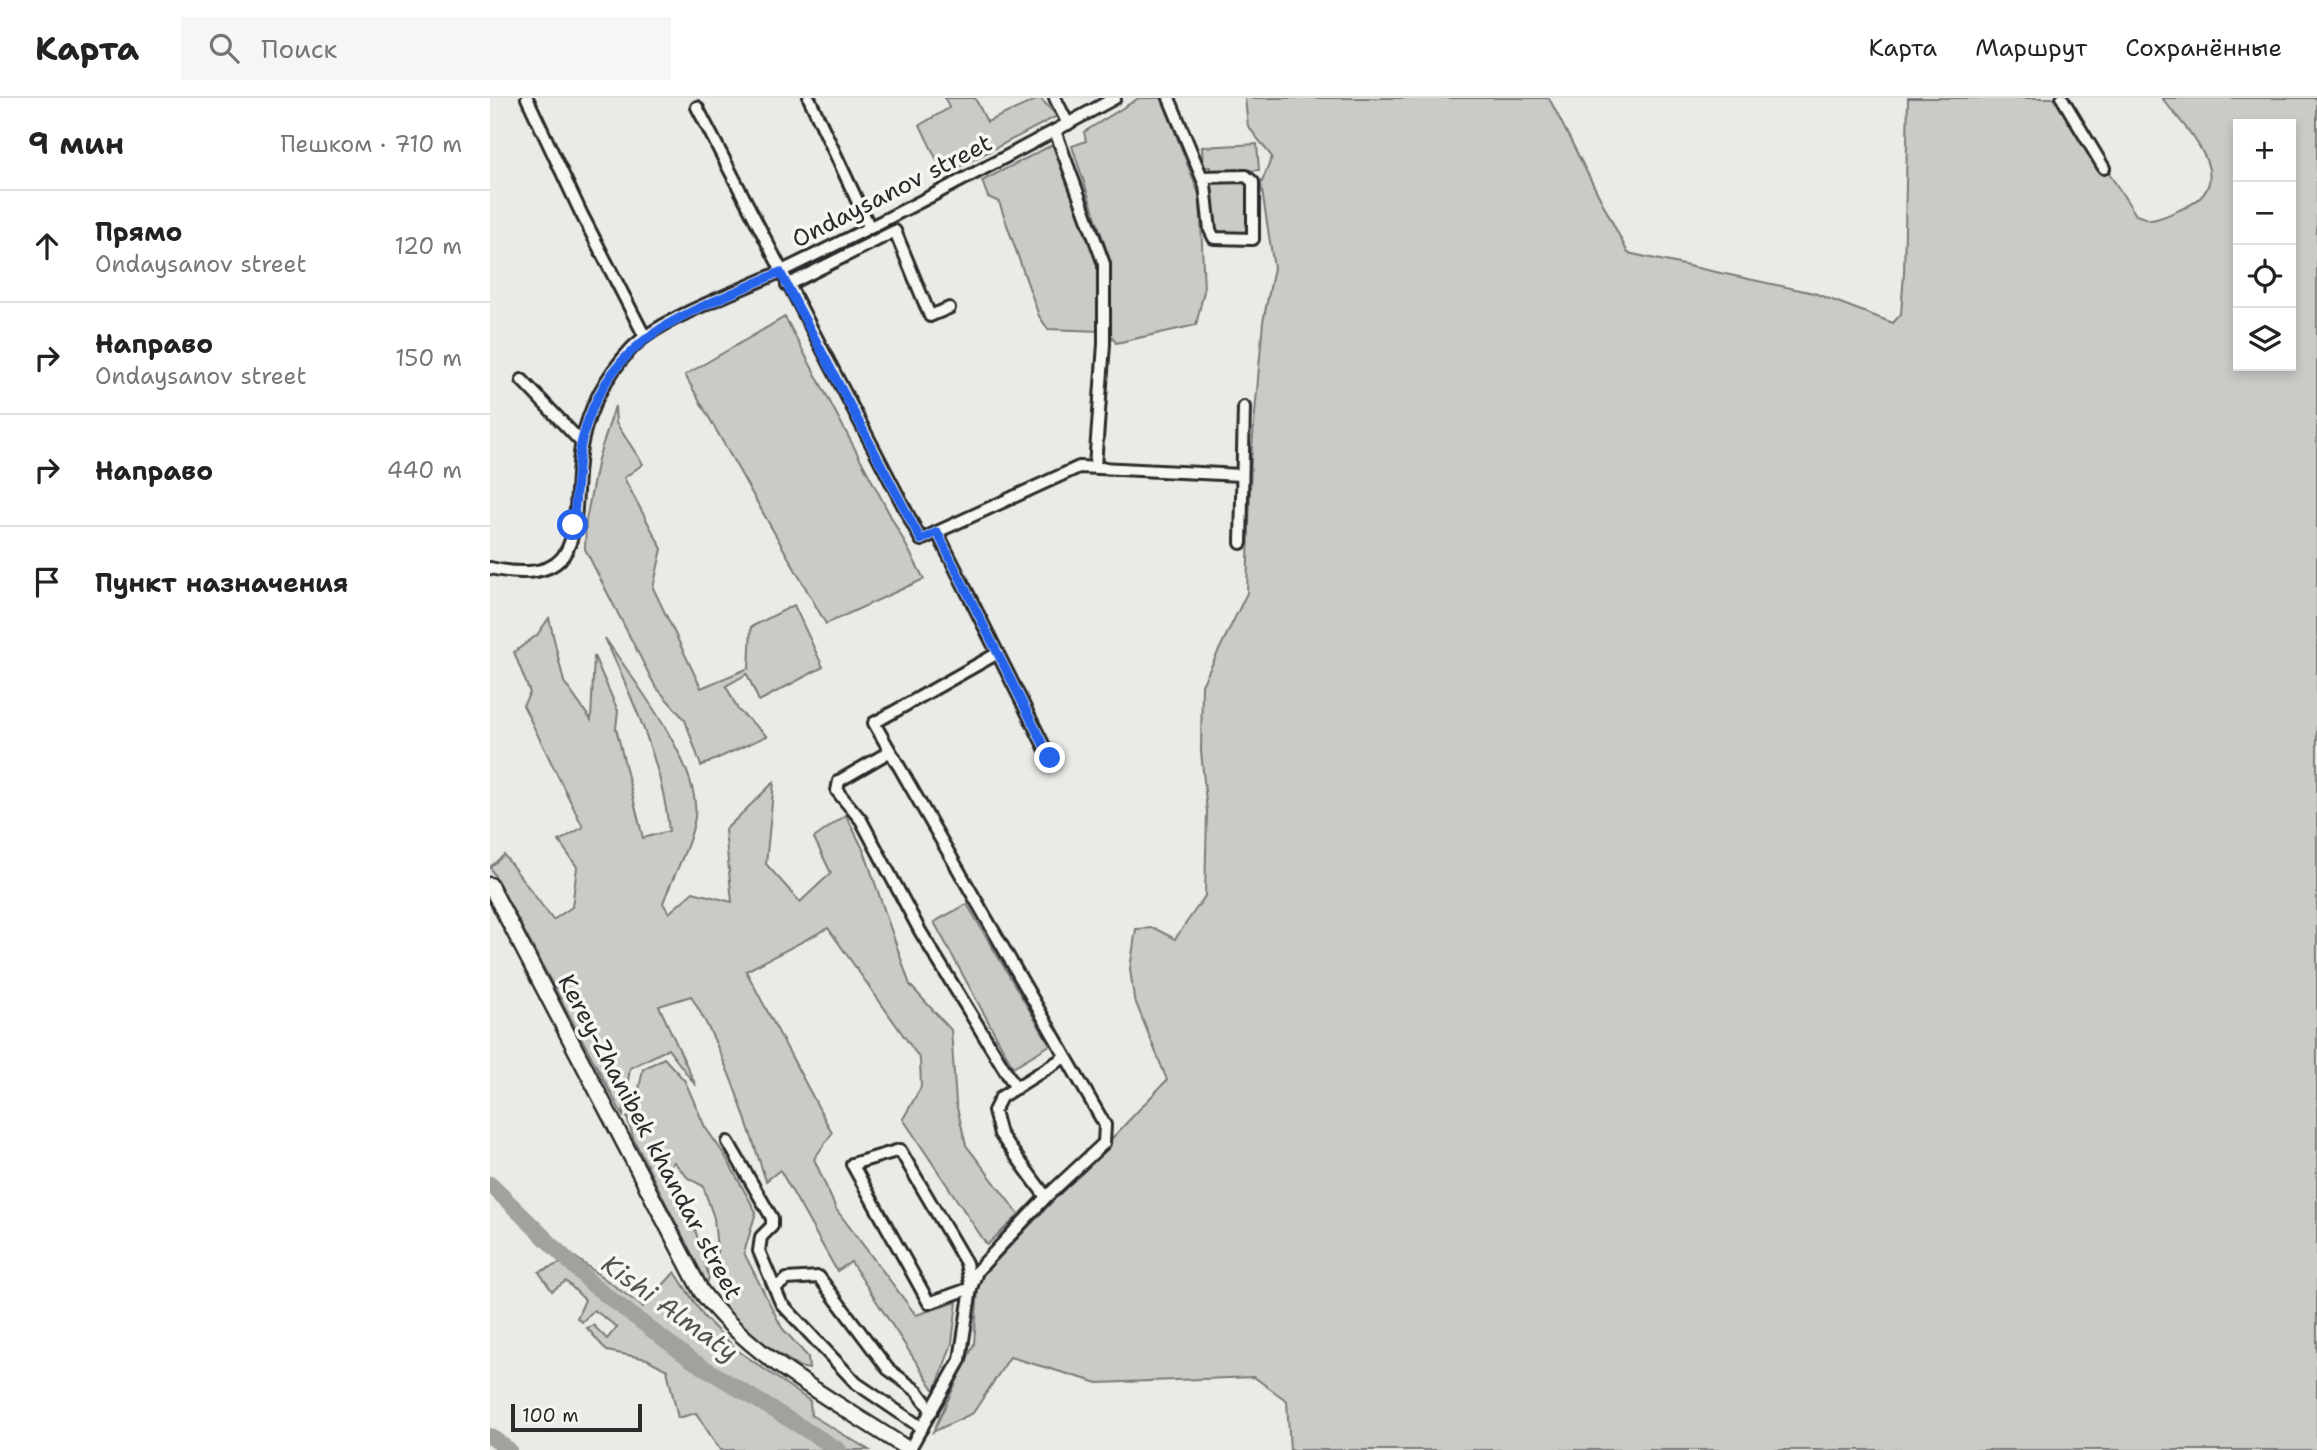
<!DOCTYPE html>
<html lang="ru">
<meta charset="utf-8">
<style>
body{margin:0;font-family:"Shantell Sans",sans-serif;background:#f6f6f6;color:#222}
.controls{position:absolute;right:21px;top:21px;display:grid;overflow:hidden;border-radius:0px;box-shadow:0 4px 10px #0003}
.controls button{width:63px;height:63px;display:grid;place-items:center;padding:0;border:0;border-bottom:2px solid #e0e0e0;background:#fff;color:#222;font:35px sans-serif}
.scale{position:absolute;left:21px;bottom:18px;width:131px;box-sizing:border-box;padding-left:7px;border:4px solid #2b2b2b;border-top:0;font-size:19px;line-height:24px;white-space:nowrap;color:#2b2b2b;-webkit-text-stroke:5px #f6f6f2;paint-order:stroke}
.stop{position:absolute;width:21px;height:21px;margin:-16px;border:5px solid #2563eb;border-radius:50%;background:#fff}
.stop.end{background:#2563eb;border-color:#fff;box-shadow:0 2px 7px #0008}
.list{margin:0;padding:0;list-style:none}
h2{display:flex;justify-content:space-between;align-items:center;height:91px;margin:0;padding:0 28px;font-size:30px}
h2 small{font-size:23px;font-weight:400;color:#767676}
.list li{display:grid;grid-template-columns:46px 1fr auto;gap:21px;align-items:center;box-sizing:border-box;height:112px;padding:0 28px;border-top:2px solid #e0e0e0}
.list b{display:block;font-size:26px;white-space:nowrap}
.list p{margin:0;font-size:23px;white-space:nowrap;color:#767676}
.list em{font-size:23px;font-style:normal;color:#767676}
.icon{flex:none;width:38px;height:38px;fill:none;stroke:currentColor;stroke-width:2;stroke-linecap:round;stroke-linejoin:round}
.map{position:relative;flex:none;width:1827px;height:1352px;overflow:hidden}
header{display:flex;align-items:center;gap:42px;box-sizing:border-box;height:98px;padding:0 35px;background:#fff;border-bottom:2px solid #e0e0e0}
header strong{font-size:33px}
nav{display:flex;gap:38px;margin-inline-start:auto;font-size:24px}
.search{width:490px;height:63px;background:#f6f6f6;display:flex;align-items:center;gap:18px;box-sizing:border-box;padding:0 24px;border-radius:0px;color:#767676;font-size:26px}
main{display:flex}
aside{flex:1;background:#fff}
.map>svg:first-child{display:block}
.green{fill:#cacac7;stroke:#7a7a79;stroke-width:2;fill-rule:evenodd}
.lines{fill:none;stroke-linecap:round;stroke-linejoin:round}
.river{stroke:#a1a19e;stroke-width:16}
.minor-casing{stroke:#2b2b2b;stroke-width:16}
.major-casing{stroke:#2b2b2b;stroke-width:19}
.minor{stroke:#f6f6f2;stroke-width:10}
.major{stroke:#f6f6f2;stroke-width:14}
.route{stroke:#2563eb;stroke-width:9}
.labels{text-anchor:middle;stroke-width:7;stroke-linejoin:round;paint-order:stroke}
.street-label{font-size:24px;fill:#2b2b2b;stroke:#f6f6f2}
.water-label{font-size:26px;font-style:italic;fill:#545453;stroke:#f6f6f2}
</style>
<header>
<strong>Карта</strong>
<div class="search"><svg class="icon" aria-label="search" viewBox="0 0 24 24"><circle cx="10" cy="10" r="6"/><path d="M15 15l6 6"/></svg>Поиск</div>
<nav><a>Карта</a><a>Маршрут</a><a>Сохранённые</a></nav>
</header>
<main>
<aside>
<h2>9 мин<small>Пешком · 710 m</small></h2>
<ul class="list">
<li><svg class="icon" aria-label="ahead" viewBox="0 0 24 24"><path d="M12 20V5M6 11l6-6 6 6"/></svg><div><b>Прямо</b><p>Ondaysanov street</p></div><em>120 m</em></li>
<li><svg class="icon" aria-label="right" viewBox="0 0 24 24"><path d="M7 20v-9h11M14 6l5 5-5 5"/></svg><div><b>Направо</b><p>Ondaysanov street</p></div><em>150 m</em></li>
<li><svg class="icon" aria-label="right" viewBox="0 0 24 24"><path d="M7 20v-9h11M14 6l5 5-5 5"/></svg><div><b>Направо</b></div><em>440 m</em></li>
<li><svg class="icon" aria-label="arrive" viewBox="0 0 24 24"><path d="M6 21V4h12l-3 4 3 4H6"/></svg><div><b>Пункт назначения</b></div></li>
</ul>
</aside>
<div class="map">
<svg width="1827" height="1352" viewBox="0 0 1827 1352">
<rect width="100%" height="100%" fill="#eaeae6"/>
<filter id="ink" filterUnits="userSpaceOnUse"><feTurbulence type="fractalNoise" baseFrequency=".0143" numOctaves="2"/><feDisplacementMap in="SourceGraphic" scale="14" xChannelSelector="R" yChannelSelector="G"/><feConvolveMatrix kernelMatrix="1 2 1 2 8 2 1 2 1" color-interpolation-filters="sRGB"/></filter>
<g filter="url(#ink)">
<g class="green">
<path d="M455 0H485L497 24 550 0 567 18 454 77 430 27 459 10Z"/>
<path d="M649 0H672L710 99 714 193 706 227 626 245 621 237 619 160 582 48 596 43 594 34Z"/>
<path d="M755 0H1059L1138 155 1324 195 1403 225 1411 216 1414 175 1418 0H1570L1646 117 1661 122C1674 120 1684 114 1696 109 1752 83 1694 29 1672 0H1827V1352H800L797 1303 764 1279 608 1285 520 1259 483 1315 443 1334 484 1246 488 1191 492 1178 677 982 644 900 640 871 646 831 664 830 685 841 715 798 717 714 711 653 712 587 757 495 761 361 773 224 784 170 771 86 782 59 758 28ZM1748 26H1801V268H1748Z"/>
<path d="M564 46 609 168 610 233 558 231 549 218 509 104 498 99 492 83Z"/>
<path d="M767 46 769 72 720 75V69H713L712 49Z"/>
<path d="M754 81 760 90 759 136 726 135 720 84Z"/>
<path d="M295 219 434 481 336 526 195 277Z"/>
<path d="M125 308 126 325 153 366 134 380 172 451 163 490 211 590 259 570 261 529 304 507 333 569 269 603 257 576 236 588 248 612 277 638 211 668 195 622 165 588 95 451 96 422 108 361Z"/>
<path d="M59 520 74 584 101 622 104 558 128 613 126 630 153 740 179 733C173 666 142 600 115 540 144 583 211 667 205 719 201 747 183 778 173 805L179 815 203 794 242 804 235 732 284 684 276 766 310 804 341 775 324 740 356 717 374 753 420 887 461 932 466 1005 476 1047 529 1117 497 1147 413 1021 431 989 430 961 338 830 256 873 342 1035 324 1061 346 1111 426 1217 467 1204 462 1245 445 1293 361 1164 347 1173 290 1072 276 1083C255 1019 236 956 201 898L169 908 206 988 178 951 140 970 133 1018 0 769 14 757 63 822 82 809 87 769 69 743 93 729 33 607 40 595 24 554 47 537Z"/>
<path d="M477 806 560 947 523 969 444 824Z"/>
<path d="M174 960 195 983 215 1029 234 1056 266 1114 254 1155 292 1230 318 1259 319 1271 310 1269 267 1242 242 1221 232 1204 224 1120 213 1088 198 1080 184 1064 174 1075 204 1128 219 1179 217 1186 144 1042 137 1020 145 1011 153 971Z"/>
<path d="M85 1159 153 1209 185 1174 214 1219 247 1252 320 1303 321 1317 379 1352H230L206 1315 188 1320 177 1272 157 1261 117 1253 97 1230 103 1227 117 1241 127 1229 104 1212 92 1224 87 1220 95 1202 76 1183 62 1193 49 1174Z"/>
</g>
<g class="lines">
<g class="river">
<path d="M0 1086 104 1188 200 1261 349 1352"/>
<path d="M0 1338 19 1352"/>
</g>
<defs>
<g id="minor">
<path d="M37 0 91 115 155 239"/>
<path d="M319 0 380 130"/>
<path d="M565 0 578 26"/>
<path d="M679 0 715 87 720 132 724 140 763 141V84L756 78 712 79"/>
<path d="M1572 0 1614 70"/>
<path d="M207 9 431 442 447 434 560 660"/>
<path d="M565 33 614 166V246L605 368"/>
<path d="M297 187 405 133 440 218 459 210"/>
<path d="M32 282 91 344"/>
<path d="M447 434 589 369 751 377"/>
<path d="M751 445 754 309"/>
<path d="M0 470C108 494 78 411 92 344 99 309 117 277 141 251 171 219 254 192 296 171 407 117 517 59 625 0"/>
<path d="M399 654 349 683 347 693 371 722 430 833 526 990"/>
<path d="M238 1044 282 1120V1128L271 1139 269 1153 291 1205 366 1285 432 1330"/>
<path d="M410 1052 476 1165 481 1190 439 1205 362 1066Z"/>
<path d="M556 1099 510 1036 504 1013 511 999 575 959"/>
<path d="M286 1189 297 1181 329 1179 398 1271 427 1293 442 1313"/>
<path d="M419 1352 470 1262 481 1190 487 1173 556 1099 614 1045 615 1027 384 625 508 555"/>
</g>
<path id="major" d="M0 787 211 1193C261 1261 349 1305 419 1352"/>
</defs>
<use href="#minor" class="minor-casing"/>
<use href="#major" class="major-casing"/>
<use href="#minor" class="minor"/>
<use href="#major" class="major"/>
</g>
</g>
<g class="lines" filter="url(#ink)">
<path class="route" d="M83 427C87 400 86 369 92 342 119 233 200 216 290 174L431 442 447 434 560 660"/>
</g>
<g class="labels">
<g class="street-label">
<text transform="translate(402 93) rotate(-27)" y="8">Ondaysanov street</text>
<text transform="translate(160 1039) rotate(62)" y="8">Kerey-Zhanibek khandar street</text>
</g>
<g class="water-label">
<text transform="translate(180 1210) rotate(36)" y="9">Kіshі Almaty</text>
</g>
</g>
</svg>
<div class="controls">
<button>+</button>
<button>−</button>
<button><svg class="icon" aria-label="locate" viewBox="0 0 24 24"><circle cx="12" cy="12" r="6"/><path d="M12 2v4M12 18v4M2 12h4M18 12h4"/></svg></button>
<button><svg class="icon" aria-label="layers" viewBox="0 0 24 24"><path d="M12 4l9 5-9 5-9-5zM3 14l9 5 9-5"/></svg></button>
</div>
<div class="scale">100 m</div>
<div class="stop" style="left:83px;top:427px"></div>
<div class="stop end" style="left:560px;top:660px"></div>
</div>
</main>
